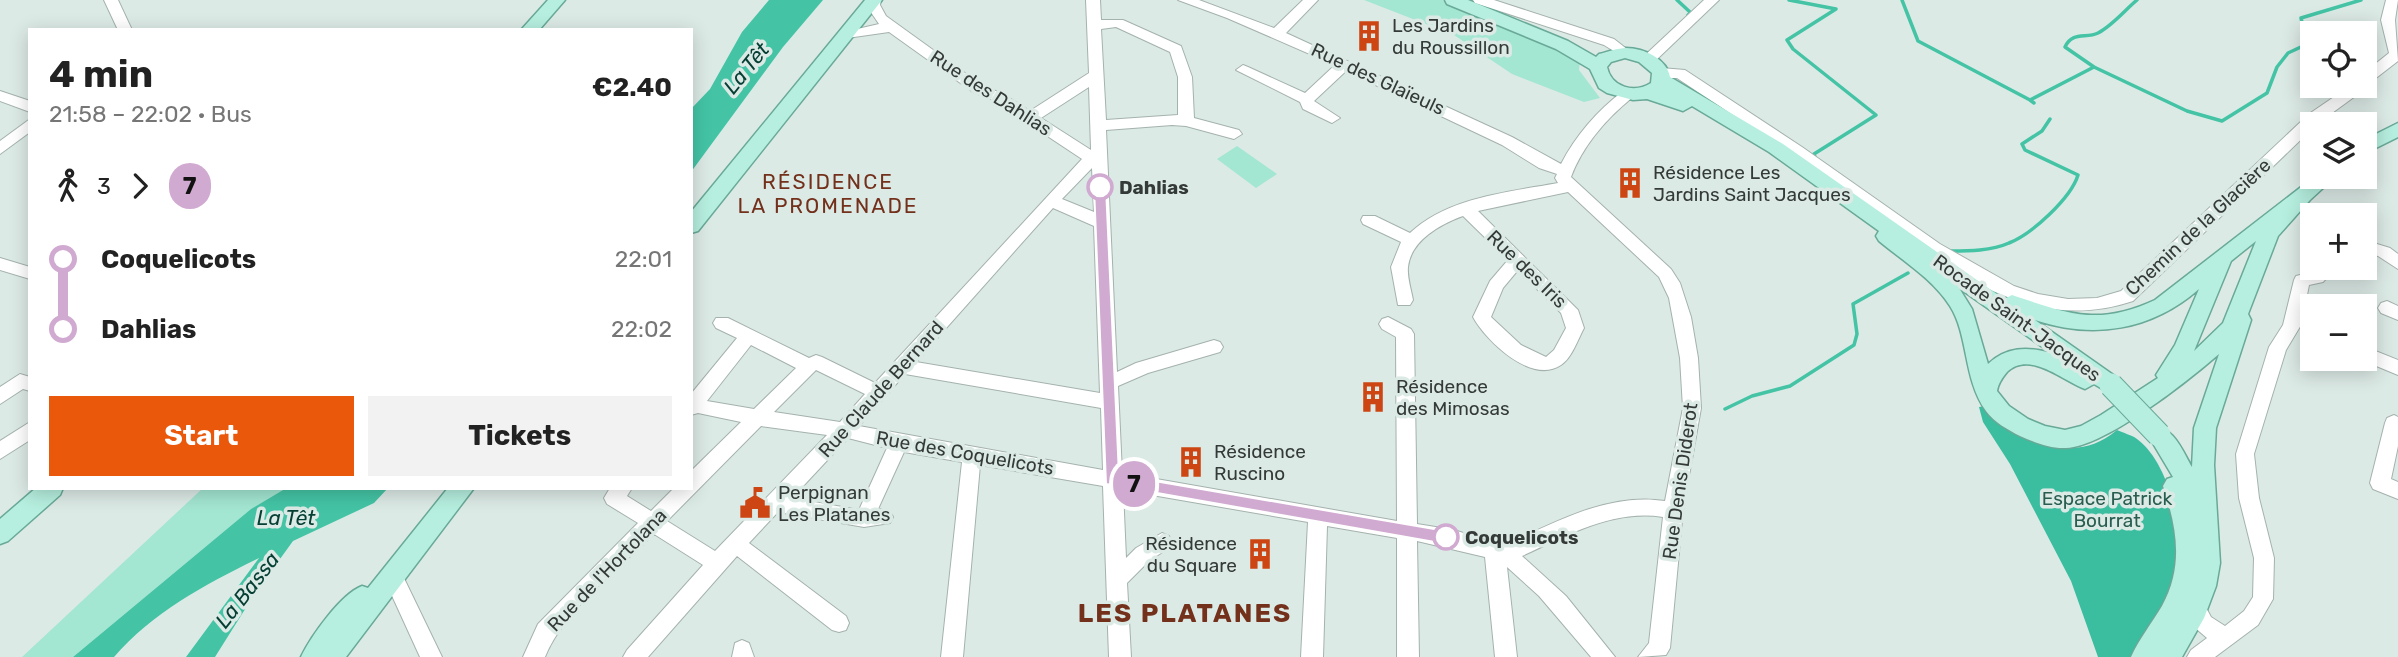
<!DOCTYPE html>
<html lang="en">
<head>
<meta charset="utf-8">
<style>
	body { margin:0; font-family:Rubik,sans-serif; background:#f2f2f2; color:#222; height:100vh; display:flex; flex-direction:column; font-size:26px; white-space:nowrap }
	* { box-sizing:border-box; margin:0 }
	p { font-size:23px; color:#767676 }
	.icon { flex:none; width:38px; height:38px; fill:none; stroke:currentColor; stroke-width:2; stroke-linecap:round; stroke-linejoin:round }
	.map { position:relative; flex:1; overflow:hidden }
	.details { position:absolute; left:28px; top:28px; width:665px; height:462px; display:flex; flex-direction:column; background:#fff; border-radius:0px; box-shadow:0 4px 18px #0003 }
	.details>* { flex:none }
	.badge { padding:0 14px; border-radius:23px; font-size:24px; line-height:46px }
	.fabs { position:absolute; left:2300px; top:21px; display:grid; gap:14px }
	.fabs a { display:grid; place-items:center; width:77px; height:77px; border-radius:0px; background:#fff; box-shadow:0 4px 18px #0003; font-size:35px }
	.map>.badge { position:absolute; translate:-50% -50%; box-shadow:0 0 0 4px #fff }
	.legs { display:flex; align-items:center; gap:10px; height:77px; padding:0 21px; font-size:23px }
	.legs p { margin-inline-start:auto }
	.headline { display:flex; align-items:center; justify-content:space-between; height:119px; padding:0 21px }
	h1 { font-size:38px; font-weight:700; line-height:52px }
	.cta { display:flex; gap:14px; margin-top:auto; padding:14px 21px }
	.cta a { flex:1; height:80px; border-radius:0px; background:#ea580c; color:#fff; font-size:28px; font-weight:700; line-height:80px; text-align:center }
	.cta a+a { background:#f2f2f2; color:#222 }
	ul { padding:0 21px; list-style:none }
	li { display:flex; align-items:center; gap:24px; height:70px; font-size:26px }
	li i { display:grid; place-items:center; width:10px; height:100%; margin:0 9px; background:currentColor }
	li i::after { content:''; width:18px; height:18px; margin:-9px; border:5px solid; border-radius:50%; background:#fff }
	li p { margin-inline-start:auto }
	li:first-child i { background:linear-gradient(#0000 50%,currentColor 0) }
	li:last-child i { background:linear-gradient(currentColor 50%,#0000 0) }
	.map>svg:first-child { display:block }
</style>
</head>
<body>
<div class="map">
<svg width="2398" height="657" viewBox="0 0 2398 657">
	<rect width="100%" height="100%" fill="#dceae6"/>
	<path fill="#a3e6d2" d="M 1364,0 L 1442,0 L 1580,60 L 1579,70 L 1600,98 L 1584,102 L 1512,74 L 1454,35 Z
		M 1237,146 L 1277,174 L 1256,188 L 1217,159 Z
		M 203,488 L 312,488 L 283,490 L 251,509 L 73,657 L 22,657 Z"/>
	<path fill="#3bbd9f" d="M 1986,406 C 2029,434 2068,470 2117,430 C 2123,433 2132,435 2137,439 C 2171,464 2186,538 2176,578 C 2172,595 2142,639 2131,657 L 2098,657 L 2071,581 L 2010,464 L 1983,422 L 1979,407 Z"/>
	<path fill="#44c4a5" d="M 769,0 L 823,0 L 783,47 L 691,172 L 691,109 L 710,89 L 742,32 Z
		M 388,488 L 374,503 L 293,541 L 254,595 L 215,657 L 186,657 L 259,558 C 206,584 153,612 114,657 L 73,657 L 251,509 L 283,490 Z"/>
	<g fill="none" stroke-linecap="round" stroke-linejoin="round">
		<path stroke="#44c4a5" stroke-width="3.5" d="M 1677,0 L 1691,13 L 1688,15
			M 1789,0 L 1836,9 L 1787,40 L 1793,49 L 1876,115 L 1814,154 L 1815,157
			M 1902,0 L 1918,41 L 2030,100
			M 2094,67 L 2065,47 C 2072,31 2086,39 2098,33 C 2112,26 2125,10 2137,0
			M 2034,103 L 2030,100 L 2094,67 L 2187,111 L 2222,121 L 2267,93 L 2277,67 L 2288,53 L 2303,46 L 2306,40 L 2301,18 L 2361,0
			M 1950,251 C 1969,251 1991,251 2009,243 C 2032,234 2071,198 2078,175 L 2025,150 L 2022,144 L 2042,131 L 2050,119
			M 1725,409 L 1752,396 L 1790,386 L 1854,345 L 1857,334 L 1853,304 L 1908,273"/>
		<defs>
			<path id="minor" d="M 104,0 L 118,0 L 132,30 L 118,30 Z
				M 867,0 L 881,0 L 880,5 L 886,16 L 983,86 L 1003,94 L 1030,111 L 1089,73 L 1086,0 L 1100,0 L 1101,20 L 1123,20 L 1181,46 L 1192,77 L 1194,118 L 1239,130 L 1242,134 L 1234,139 L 1186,126 L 1172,125 L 1106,130 L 1117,372 L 1136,363 L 1214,340 L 1220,342 L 1223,347 L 1220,352 L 1148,373 L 1118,386 L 1122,473 L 1397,521 L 1396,337 L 1382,329 L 1379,324 L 1382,319 L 1388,317 L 1411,329 L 1414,334 L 1417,524 L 1454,530 L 1504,546 C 1553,523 1609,492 1665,501 L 1683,408 L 1680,358 L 1669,298 L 1659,277 L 1568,192 L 1478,211 L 1578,310 L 1584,328 C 1578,339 1572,358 1561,365 C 1532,385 1486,341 1473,317 L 1490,281 L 1508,260 L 1463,216 C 1441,224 1411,240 1408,267 C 1407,277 1411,289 1413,300 L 1410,305 L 1398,305 L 1391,267 L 1401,242 L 1363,224 L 1361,220 L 1363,216 L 1375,216 L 1410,233 C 1448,197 1509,192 1558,183 L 1555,178 L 1557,174 L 1539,168 L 1502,145 L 1346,71 L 1314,101 L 1340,118 L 1332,123 L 1303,109 L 1300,102 L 1236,70 L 1243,65 L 1248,67 L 1305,93 L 1335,65 L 1227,18 L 1178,0 L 1199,0 L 1274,28 L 1303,0 L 1318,0 L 1286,33 L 1512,137 L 1561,164 C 1576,135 1597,111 1623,91 L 1633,91 L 1635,94 L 1633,97 C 1607,118 1583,145 1571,177 L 1671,269 L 1680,283 L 1691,317 L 1698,358 L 1701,408 L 1683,510 L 1670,648 L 1666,655 L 1638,657 L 1649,643 L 1663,517 C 1613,509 1566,536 1522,556 L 1566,596 L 1615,657 L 1591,657 L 1539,596 L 1507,567 L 1517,657 L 1495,657 L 1485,557 L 1417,541 L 1419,657 L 1397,657 L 1397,538 L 1327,526 L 1323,657 L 1301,657 L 1308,522 L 1123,490 L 1126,558 L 1136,548 L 1162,533 L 1169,536 L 1172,542 L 1169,548 L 1150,560 L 1127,583 L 1131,657 L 1109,657 L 1103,486 L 980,465 L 963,657 L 941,657 L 962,462 L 904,452 L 878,509 L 890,511 L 893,517 L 890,523 L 864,527 L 778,512 L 749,543 L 846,616 L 849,623 L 846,630 L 839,632 L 832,630 L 737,556 L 648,657 L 623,657 L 627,650 L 703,565 L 654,534 C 618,569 564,610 545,657 L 523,657 L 538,624 L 638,523 L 607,504 L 604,498 L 610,488 L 632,488 L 627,496 L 651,511 L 674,488 L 691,488 L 691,471 L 741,422 L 698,413 L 691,415 L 691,394 L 737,338 L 716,328 L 713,323 L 716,318 L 728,318 L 809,358 L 816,355 L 822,357 L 875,383 L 1082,159 L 993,100 L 973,92 L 889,32 L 840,39 L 840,33 L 879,24 L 866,5 ZM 1116,27 L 1170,52 L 1178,77 L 1178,115 L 1106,120 L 1101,29 ZM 1089,87 L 1091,149 L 1091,150 L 1041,118 ZM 1092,168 L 1094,212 L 1062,199 ZM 1053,208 L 1094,226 L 1100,393 L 916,362 ZM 1518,270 L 1561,313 L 1566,328 L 1554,350 L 1546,357 L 1521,345 L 1491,317 L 1503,288 ZM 751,345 L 796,368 L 754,409 L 707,401 ZM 816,370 L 865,394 L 840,422 L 774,412 ZM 905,374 L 1101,408 L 1103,470 L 859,426 ZM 761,426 L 827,435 L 715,551 L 667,521 ZM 848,438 L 887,448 L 859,510 L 792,498 Z
				M 1473,0 L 1494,0 L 1614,39 L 1632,53 L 1625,58 L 1604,45 L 1475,3 Z
				M 1704,0 L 1719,0 L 1653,63 L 1643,63 L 1641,60 L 1643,57 Z
				M 2386,0 L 2398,0 L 2395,20 L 2398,61 L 2367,85 L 2365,89 L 2317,124 L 2312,124 L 2312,129 L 2133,301 C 2023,338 1940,260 1856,201 C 1804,164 1752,127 1698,92 L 1677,78 L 1661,78 L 1654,73 L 1661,68 L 1685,70 L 1802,147 L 1940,244 L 2014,286 L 2038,294 L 2068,299 L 2097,298 L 2121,291 L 2309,114 L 2350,86 L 2364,86 L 2364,73 L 2389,53 L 2381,20 Z
				M 0,91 L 30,101 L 30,112 L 0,101 Z
				M 30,119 L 30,132 L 0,154 L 0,141 Z
				M 2364,240 L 2390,248 L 2398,254 L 2398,269 L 2378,256 L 2364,252 Z
				M 0,258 L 30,267 L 30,279 L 0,270 Z
				M 2317,268 L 2336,268 L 2323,282 L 2309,285 L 2301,325 L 2286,350 L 2254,454 L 2259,498 L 2274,558 L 2273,599 L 2258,625 L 2215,657 L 2187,657 L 2191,650 L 2207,638 L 2193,626 L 2186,609 L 2189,602 L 2196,600 L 2203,602 L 2211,617 L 2225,626 L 2244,611 L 2253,597 L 2254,558 L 2239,498 L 2236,454 L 2269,347 L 2283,325 L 2294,280 L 2296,276 L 2312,272 Z
				M 2387,301 L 2398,306 L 2398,320 L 2381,313 L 2378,308 L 2381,303 Z
				M 2368,348 L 2398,360 L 2398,375 L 2362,360 L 2364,359 L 2364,349 Z
				M 20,374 L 30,377 L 30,391 L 23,389 L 0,404 L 0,387 Z
				M 2394,415 L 2398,417 L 2398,446 L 2391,479 L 2398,482 L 2398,499 L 2373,489 L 2370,483 L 2385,423 L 2387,418 Z
				M 30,422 L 30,440 L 0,459 L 0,441 Z
				M 393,567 L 400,570 L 442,657 L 420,657 L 383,576 L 386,570 Z
				M 742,640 L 749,643 L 754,657 L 732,657 L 735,643 Z"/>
			<path id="major" d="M 548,0 L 565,0 L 539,30 L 521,30 Z
				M 865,0 L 882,0 L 698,231 L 691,233 L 691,212 Z
				M 1445,0 L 1468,0 L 1568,41 L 1596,57 L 1599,54 C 1607,52 1618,48 1626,48 C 1644,48 1667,59 1670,77 L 1783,144 L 2004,299 L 2012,295 C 2067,313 2097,327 2155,300 L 2314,177 L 2335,177 L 2310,200 L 2278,236 L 2248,314 L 2251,320 L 2216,428 L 2214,465 L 2220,563 L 2216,586 L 2204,618 L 2182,657 L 2131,657 C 2139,639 2152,623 2162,606 C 2184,566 2177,528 2163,486 L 2167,479 L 2173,477 L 2148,435 L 2151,429 C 2172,422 2183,452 2192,467 L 2194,428 L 2219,354 C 2189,380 2105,447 2066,448 C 2051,449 2034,442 2020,436 C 2008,430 1994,422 1986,411 C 1963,379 1969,336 1950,306 C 1933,279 1903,261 1879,241 L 1876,236 L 1879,231 L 1769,152 L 1692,106 L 1683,111 L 1647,99 L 1633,100 L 1607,93 L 1599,88 L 1590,69 L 1556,49 L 1447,4 ZM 1625,58 L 1639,62 L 1652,73 L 1651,83 C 1634,94 1611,87 1607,67 L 1611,62 ZM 2256,241 L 2223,323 L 2194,351 L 2231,261 ZM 1959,288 L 2051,353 C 2027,346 2006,347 1988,364 L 1972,309 ZM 2199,289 L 2175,345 L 2156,375 L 2158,378 L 2101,415 L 2081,426 L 2065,430 L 2045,426 L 2028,419 L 2009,406 L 1997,391 C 1998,384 2002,378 2007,372 C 2030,350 2063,381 2085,389 L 2094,384 L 2111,394 L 2119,391 L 2122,385 L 2119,379 L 2035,320 C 2094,340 2152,330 2199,289 Z
				M 2398,123 L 2398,137 L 2364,154 L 2364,140 Z
				M 36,488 L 63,488 L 60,495 L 8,541 L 0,544 L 0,519 Z
				M 448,488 L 474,488 L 346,657 L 301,657 C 311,636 341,594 362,586 L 368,588 Z"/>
		</defs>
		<use href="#minor" stroke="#a4b2ad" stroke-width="2"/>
		<use href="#major" stroke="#69a997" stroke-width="3"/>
		<use href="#minor" fill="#fff" fill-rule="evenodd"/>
		<use href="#major" fill="#b6efdf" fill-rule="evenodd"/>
		<defs>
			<path id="major-bridge" d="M 2111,385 L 2159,435"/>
		</defs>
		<use href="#major-bridge" stroke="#69a997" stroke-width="25" stroke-linecap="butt"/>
		<use href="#major-bridge" stroke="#b6efdf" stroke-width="23"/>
	</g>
	<path fill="#d0aad0" stroke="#fff" stroke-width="2" d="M 1100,183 L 1106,187 L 1119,475 L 1446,531 L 1451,533 L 1454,537 L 1451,542 L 1446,544 L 1106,484 L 1094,187 Z"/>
	<defs>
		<symbol id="building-bare" viewBox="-9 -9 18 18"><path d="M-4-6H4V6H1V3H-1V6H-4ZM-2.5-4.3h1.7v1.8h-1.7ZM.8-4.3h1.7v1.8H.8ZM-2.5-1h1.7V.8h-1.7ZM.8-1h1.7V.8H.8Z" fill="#cc4512" stroke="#dceae6" stroke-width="2.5" paint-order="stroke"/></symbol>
		<symbol id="civic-bare" viewBox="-9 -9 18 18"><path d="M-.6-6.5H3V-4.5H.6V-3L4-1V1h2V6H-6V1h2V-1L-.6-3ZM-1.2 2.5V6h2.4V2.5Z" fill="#cc4512" stroke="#dceae6" stroke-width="2.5" paint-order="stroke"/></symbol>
	</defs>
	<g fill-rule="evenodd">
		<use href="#building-bare" x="1347" y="14" width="44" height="44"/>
		<use href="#building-bare" x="1608" y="161" width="44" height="44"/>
		<use href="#building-bare" x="1351" y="375" width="44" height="44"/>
		<use href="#building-bare" x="1169" y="440" width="44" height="44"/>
		<use href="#civic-bare" x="733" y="481" width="44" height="44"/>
		<use href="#building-bare" x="1238" y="532" width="44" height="44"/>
	</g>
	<g fill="#fff" stroke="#d0aad0" stroke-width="3.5">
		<circle cx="1100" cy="187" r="12"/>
		<circle cx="1446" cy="537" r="12"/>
	</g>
	<g text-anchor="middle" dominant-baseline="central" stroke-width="7" stroke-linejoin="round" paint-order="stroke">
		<g font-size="19" fill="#343a38" stroke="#dceae6" text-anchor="start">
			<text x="1392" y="25">Les Jardins<tspan x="1392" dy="22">du Roussillon</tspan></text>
			<text x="1653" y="172">Résidence Les<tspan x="1653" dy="22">Jardins Saint Jacques</tspan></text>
			<text x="1396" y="386">Résidence<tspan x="1396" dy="22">des Mimosas</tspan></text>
			<text x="1214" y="451">Résidence<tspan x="1214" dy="22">Ruscino</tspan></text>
			<text x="778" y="492">Perpignan<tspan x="778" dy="22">Les Platanes</tspan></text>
			<text x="1237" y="543" text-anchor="end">Résidence<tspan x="1237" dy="22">du Square</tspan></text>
		</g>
		<g font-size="19" fill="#343a38" stroke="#dceae6">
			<text transform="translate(1378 79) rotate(25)">Rue des Glaïeuls</text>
			<text transform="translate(991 93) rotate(33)">Rue des Dahlias</text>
			<text transform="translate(2198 227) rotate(-43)">Chemin de la Glacière</text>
			<text transform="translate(1527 269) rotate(44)">Rue des Iris</text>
			<text transform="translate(2017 318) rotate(36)">Rocade Saint-Jacques</text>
			<text transform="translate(881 389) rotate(-48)">Rue Claude Bernard</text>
			<text transform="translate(965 453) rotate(10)">Rue des Coquelicots</text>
			<text transform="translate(1680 481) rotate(-82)">Rue Denis Diderot</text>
			<text transform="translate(607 570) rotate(-46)">Rue de l'Hortolana</text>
		</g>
		<g font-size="19" font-weight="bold" fill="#343a38" stroke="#dceae6" text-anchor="start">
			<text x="1119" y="187">Dahlias</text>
			<text x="1465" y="537">Coquelicots</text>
		</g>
		<g font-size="19" fill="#295d4f" stroke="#dceae6">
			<text x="2107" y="498">Espace Patrick<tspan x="2107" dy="22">Bourrat</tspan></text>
		</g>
		<g font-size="21" font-style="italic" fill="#064034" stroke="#dceae6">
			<text transform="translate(746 68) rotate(-51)">La Têt</text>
			<text x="286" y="517">La Têt</text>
			<text transform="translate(247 590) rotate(-52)">La Bassa</text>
		</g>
		<g font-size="21" letter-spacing="2" fill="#73301b" stroke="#dceae6">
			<text x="828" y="181">RÉSIDENCE<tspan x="828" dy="24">LA PROMENADE</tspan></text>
		</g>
		<g font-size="26" font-weight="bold" letter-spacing="2" fill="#73301b" stroke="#dceae6">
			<text x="1185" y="613">LES PLATANES</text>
		</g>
	</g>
</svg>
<div class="fabs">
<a><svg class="icon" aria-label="locate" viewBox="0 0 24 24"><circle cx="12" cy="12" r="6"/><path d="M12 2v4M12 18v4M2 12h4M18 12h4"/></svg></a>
<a><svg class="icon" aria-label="layers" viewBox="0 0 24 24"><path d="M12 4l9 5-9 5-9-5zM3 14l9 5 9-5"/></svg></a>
<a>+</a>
<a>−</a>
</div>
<b class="badge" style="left:1134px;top:484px;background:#d0aad0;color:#111">7</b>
<section class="details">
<div class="headline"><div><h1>4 min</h1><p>21:58 – 22:02 · Bus</p></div><b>€2.40</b></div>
<div class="legs"><svg class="icon" aria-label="walk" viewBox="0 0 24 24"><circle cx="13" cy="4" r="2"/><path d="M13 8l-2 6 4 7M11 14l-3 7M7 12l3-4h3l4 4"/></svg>3<svg class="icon" aria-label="forward" viewBox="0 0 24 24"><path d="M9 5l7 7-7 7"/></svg><b class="badge" style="background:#d0aad0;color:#111">7</b></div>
<ul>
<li><i style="color:#d0aad0"></i><b>Coquelicots</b><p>22:01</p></li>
<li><i style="color:#d0aad0"></i><b>Dahlias</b><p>22:02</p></li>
</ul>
<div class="cta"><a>Start</a><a>Tickets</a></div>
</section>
</div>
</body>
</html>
